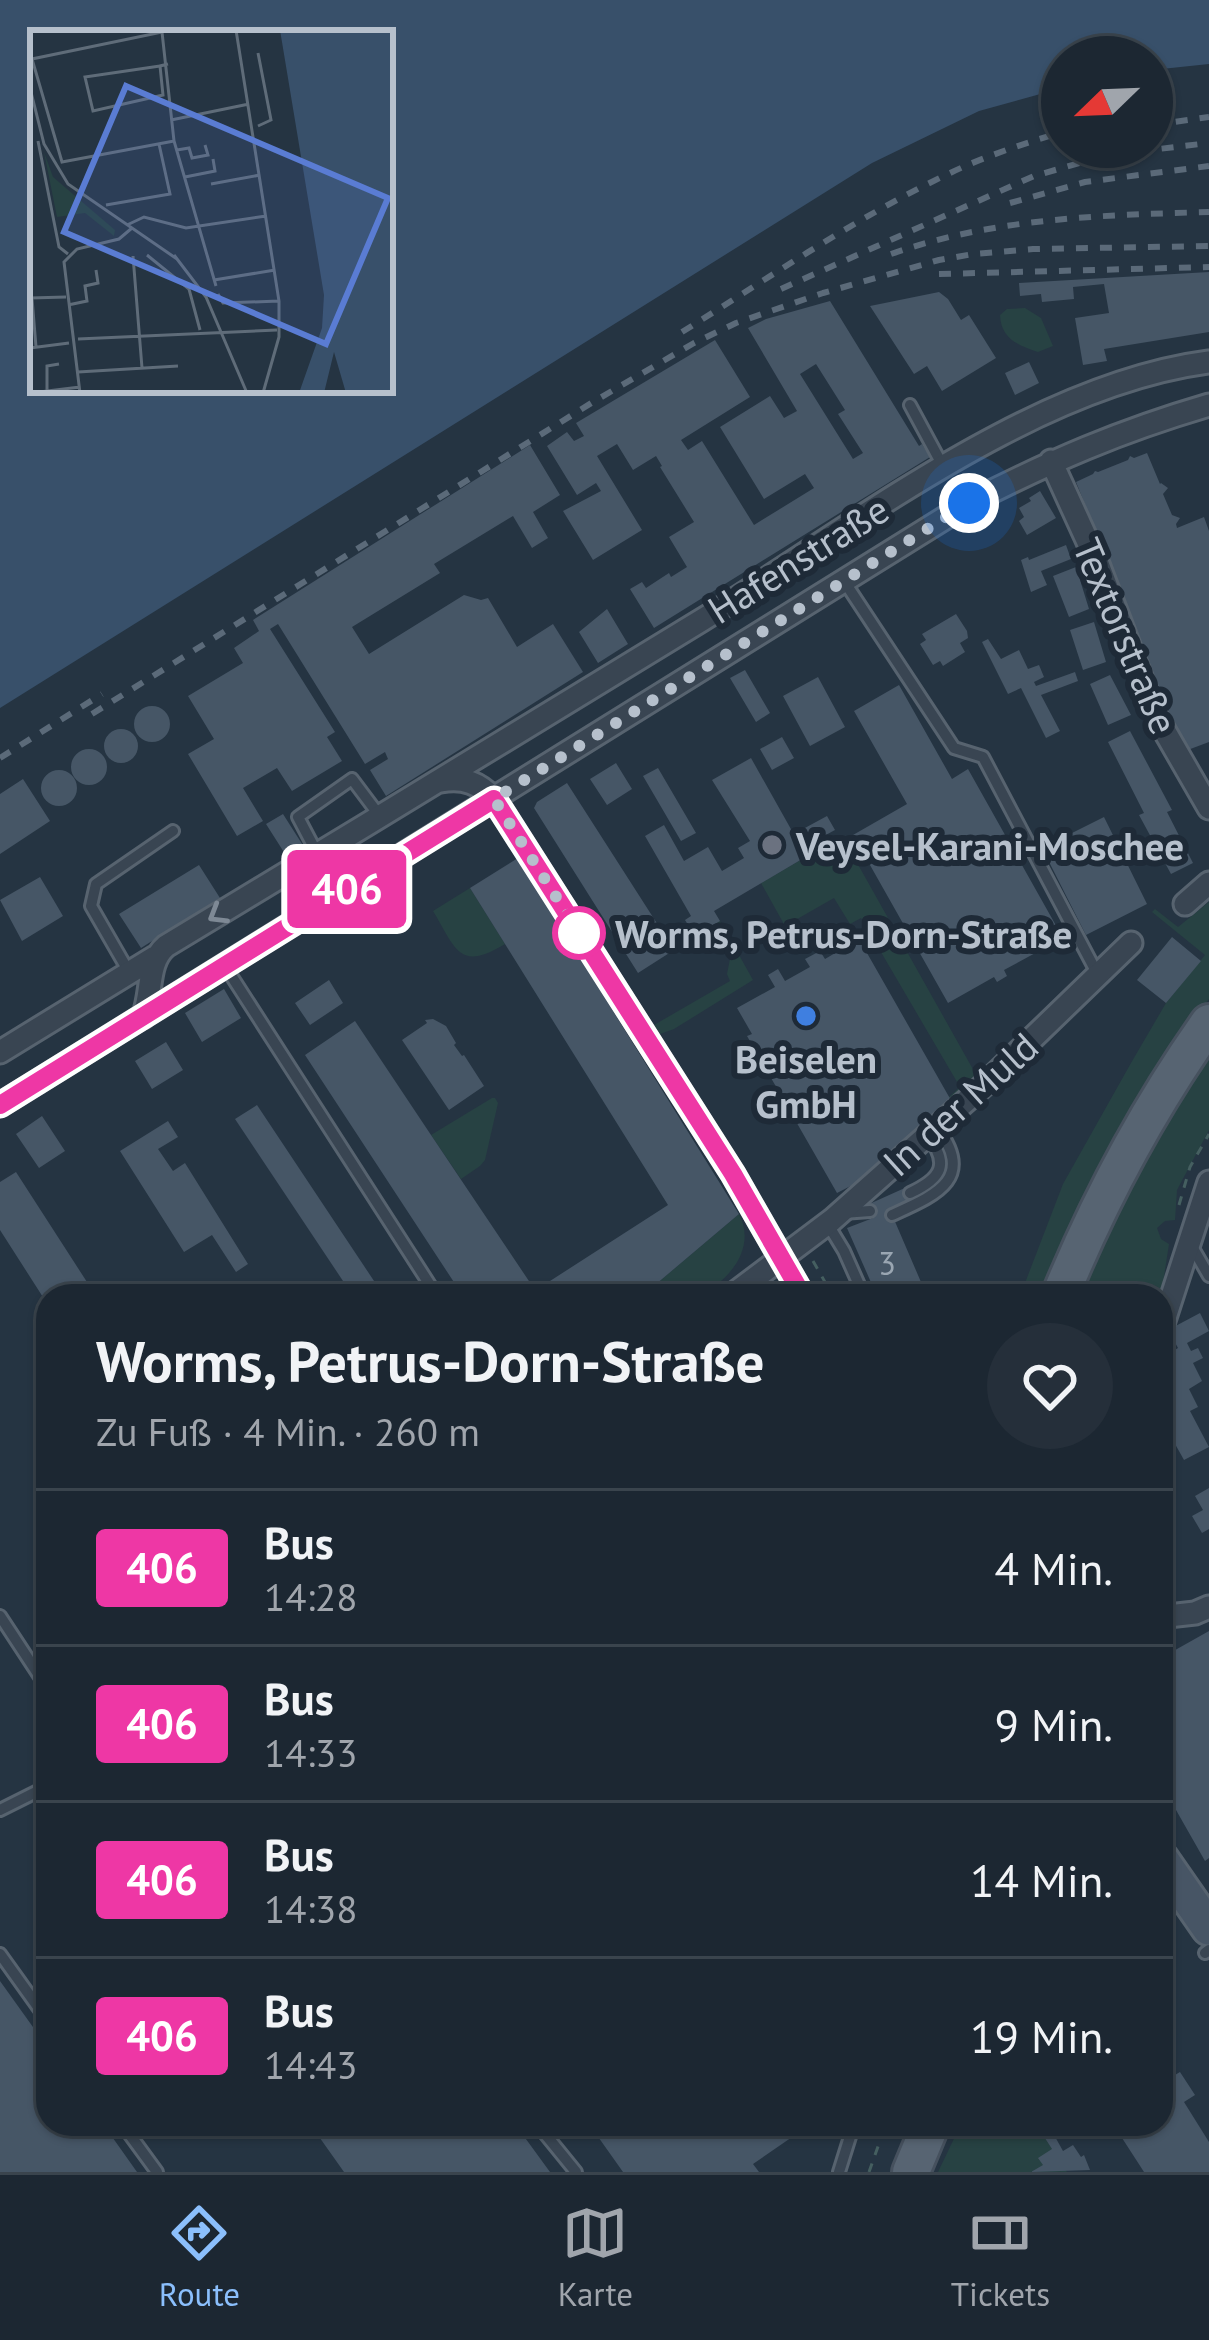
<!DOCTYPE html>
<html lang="de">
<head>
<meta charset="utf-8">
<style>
	body { margin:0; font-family:"PT Sans",sans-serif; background:#252f3a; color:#f1f3f6; height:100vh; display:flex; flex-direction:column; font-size:45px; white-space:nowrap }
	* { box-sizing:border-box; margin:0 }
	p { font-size:39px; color:#a0a5ac }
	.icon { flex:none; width:66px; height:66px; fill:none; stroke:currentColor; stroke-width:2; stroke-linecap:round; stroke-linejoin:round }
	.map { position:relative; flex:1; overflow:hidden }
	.details { position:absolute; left:36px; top:1284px; width:1137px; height:852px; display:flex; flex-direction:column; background:#1c2732; border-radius:36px; box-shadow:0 3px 9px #0004,0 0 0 3px #3a444d }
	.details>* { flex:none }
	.badge { padding:0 24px; border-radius:9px; font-size:42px; line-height:78px }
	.needle { width:78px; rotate:247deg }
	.tools { position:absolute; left:1041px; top:36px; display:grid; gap:24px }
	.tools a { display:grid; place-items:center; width:132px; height:132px; border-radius:50%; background:#1c2732; box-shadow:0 3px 9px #0004,0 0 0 3px #3a444d; font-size:60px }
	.you { position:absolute; width:60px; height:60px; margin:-30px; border:9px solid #fff; border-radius:50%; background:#1a73e8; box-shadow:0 0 0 18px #1a73e833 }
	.map>.badge { position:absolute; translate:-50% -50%; box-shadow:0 0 0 6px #fff }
	.round { display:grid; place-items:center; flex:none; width:126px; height:126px; border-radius:63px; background:#252f3a }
	.overview { display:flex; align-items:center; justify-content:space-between; height:204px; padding:0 60px }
	h1 { font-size:57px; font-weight:600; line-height:90px }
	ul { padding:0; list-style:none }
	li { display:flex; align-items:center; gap:36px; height:156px; padding:0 60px; border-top:3px solid #3a444d }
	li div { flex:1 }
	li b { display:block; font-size:45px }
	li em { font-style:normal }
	li .badge { min-width:132px; font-weight:700; text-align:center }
	.tab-bar { display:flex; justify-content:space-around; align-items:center; height:168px; border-top:3px solid #3a444d; background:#1c2732; font-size:33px; color:#a0a5ac }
	.tab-bar a { display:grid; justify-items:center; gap:6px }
	.tab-bar .selected { color:#8bbffc }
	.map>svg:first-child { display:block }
</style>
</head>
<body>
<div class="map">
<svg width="1209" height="2172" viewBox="0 0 1209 2172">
	<rect width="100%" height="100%" fill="#253442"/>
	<path fill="#274243" d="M 1025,308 L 1041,318 L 1053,346 L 1038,352 C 1018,345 1001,339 1000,315 L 1007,309 Z
		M 842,836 L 979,1080 L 952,1102 L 949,1097 L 960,1087 L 861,918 L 850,924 L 834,898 L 785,926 L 761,883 Z
		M 470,888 L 505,944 C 459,972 456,949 433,911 Z
		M 1209,902 L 1209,999 L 1183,1033 L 1076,1219 L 1039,1296 L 1012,1296 L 1025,1283 L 1063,1184 L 1131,1063 L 1166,1003 L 1205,955 L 1152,912 L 1155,909 L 1178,927 Z
		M 720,921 L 753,980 L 674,1029 L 660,1034 L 654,1025 L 730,981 L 727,974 L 730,959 L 710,927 Z
		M 1209,1038 L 1209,1130 L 1177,1190 L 1175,1220 L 1165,1221 L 1157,1228 L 1161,1239 L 1169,1244 L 1161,1296 L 1076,1296 L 1102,1226 Z
		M 492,1098 L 495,1098 L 498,1103 L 485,1160 L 480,1166 L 461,1179 L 431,1135 Z
		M 739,1214 C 756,1246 732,1279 701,1294 C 686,1301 659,1296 642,1296 Z
		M 961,2124 L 1036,2124 L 1067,2172 L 938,2172 Z"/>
	<path fill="#38506a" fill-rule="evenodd" d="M 0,0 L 1209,0 L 1209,64 L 1152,70 L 1152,57 L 1062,57 L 1062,88 L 979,111 L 872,163 L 0,708 ZM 33,33 L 390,33 L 390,390 L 33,390 Z"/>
	<path fill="#465666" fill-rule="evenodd" d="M 1209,272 L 1209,332 L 1104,349 L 1107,361 L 1083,365 L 1075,318 L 1109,313 L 1104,284 L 1073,287 L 1074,299 L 1042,302 L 1041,294 L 1020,296 L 1019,283 Z
		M 939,292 L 948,299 L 961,320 L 969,315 L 996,358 L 942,391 L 927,366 L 914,374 L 870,306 Z
		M 830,301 L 919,446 L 922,444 L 930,457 L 654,628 L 630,589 L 642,582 L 646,588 L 669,573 L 671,577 L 687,567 L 669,537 L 694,522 L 660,467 L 662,466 L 656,456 L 633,470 L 617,444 L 597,456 L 642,530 L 593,560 L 563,511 L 601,491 L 596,483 L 577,495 L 547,446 L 567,432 L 574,441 L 584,436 L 576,423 L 715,340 L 750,397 L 681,440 L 688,450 L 702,441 L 754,525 L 814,488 L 805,474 L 764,499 L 720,427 L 770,396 L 784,418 L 797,411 L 748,328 L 766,319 ZM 816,364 L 845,410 L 838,414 L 863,453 L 853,459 L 800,374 Z
		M 1029,362 L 1039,383 L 1015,395 L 1005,373 Z
		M 530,445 L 560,495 L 533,512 L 548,538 L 532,548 L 513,516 L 434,564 L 440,573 L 352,627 L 369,654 L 464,595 L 481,600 L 488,598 L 517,647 L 553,624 L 583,672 L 386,796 L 370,770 L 388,759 L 385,752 L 365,764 L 278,624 L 270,629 L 335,732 L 327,737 L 342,761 L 292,791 L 277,768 L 243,788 L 263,821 L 237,836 L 188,754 L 214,739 L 188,696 L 243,663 L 234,648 L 259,631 L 253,620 Z
		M 1147,453 L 1160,484 L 1161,483 L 1168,488 L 1163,494 L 1172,515 L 1180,518 L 1176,524 L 1177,528 L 1204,517 L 1209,531 L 1209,742 L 1185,751 L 1076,482 L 1093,474 L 1095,471 L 1098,472 L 1128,460 L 1130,456 L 1134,458 Z
		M 1040,491 L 1056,518 L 1027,535 L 1019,521 L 1024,517 L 1019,508 L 1031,501 L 1029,498 Z
		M 1066,545 L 1071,559 L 1041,571 L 1047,585 L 1031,592 L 1021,560 L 1028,557 L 1029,560 Z
		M 1076,567 L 1089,609 L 1069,617 L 1053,576 Z
		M 607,609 L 628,644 L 598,663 L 579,632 Z
		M 956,614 L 967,631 L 968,638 L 960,643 L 965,652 L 943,666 L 940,661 L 933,665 L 920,644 L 926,640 L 922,634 Z
		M 1094,622 L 1106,662 L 1083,670 L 1070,630 Z
		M 988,639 L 1001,659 L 1019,650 L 1028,669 L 1039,665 L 1044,677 L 1034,682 L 1036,686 L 1075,672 L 1078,681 L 1041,695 L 1060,731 L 1046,738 L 1021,688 L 1008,694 L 982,642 Z
		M 745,670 L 770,713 L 756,722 L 730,678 Z
		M 1110,675 L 1131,715 L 1108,725 L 1090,684 Z
		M 818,677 L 845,727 L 810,746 L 783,696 Z
		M 899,685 L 952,779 L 968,769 L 1063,938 L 1004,970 L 1007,976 L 997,982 L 994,977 L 948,1003 L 853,835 L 907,804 L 854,711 Z
		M134 724a18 18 0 1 1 36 0a18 18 0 1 1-36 0Z
		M104 746a17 17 0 1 1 34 0a17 17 0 1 1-34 0Z
		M 1130,731 L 1172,810 L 1167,812 L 1193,863 L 1171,874 L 1139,815 L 1144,813 L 1108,742 Z
		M 782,737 L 794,758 L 772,770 L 760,749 Z
		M71 767a18 18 0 1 1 36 0a18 18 0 1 1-36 0Z
		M 751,758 L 801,847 L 808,843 L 814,852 L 714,911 L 720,921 L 695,936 L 685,920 L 691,916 L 645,836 L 664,825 L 684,861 L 708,847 L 722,871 L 744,858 L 738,848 L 750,841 L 712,780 Z
		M 616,763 L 632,789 L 607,805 L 590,779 Z
		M 658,768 L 696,833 L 681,841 L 643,776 Z
		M41 788a18 18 0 1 1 36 0a18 18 0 1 1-36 0Z
		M 23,779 L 50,821 L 0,854 L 0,794 Z
		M 567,783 L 674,950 L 638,973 L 534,808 L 537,802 Z
		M 283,814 L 304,847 L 287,857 L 266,824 Z
		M 827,816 L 835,830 L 811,843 L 803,829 Z
		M 1104,817 L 1147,904 L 1086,935 L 1042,848 Z
		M 518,858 L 739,1214 L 642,1296 L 560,1296 L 550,1281 L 668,1205 L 470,888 Z
		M 199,865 L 220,898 L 141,948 L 119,914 Z
		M 40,877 L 63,916 L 22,941 L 0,900 Z
		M 1172,937 L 1201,961 L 1166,1003 L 1137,980 Z
		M 859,939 L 952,1102 L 872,1175 L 837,1193 L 747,1036 L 752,1034 L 737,1008 L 775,987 L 768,975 L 778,969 L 785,981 L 810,967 L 805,959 L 820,951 L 825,959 Z
		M 329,980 L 343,1003 L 310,1025 L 295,1003 Z
		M 224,989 L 241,1018 L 202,1042 L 185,1013 Z
		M 433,1019 L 446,1026 L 456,1043 L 454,1045 L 462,1056 L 464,1055 L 484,1086 L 449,1110 L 402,1040 L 427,1023 L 425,1020 Z
		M 355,1021 L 431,1135 L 539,1296 L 463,1296 L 305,1055 Z
		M 166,1042 L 183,1070 L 152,1089 L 135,1061 Z
		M 257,1105 L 384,1296 L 353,1296 L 235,1119 Z
		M 42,1116 L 65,1151 L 39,1168 L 16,1134 Z
		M 168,1121 L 178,1137 L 158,1149 L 173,1171 L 185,1163 L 248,1264 L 236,1272 L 212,1235 L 184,1252 L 120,1151 Z
		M 16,1172 L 96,1296 L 48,1296 L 48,1305 L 0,1230 L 0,1182 Z
		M 907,1187 L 913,1199 L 890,1210 L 927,1296 L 877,1296 L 847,1228 L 873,1218 L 867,1205 Z
		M 1200,1313 L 1209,1331 L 1187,1343 L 1191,1351 L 1198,1348 L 1203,1358 L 1193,1363 L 1202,1381 L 1189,1389 L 1198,1407 L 1190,1411 L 1209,1447 L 1184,1460 L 1161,1419 L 1161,1404 L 1169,1400 L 1161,1381 L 1172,1375 L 1162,1357 L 1178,1348 L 1168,1330 Z
		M 1209,1488 L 1209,1529 L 1202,1533 L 1192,1516 L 1203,1510 L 1195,1496 Z
		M 1209,1631 L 1209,1858 L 1205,1861 L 1176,1810 L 1171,1810 L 1173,1806 L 1161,1785 L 1161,1658 Z
		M 0,1981 L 48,2048 L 48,2124 L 103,2124 L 137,2172 L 0,2172 Z
		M 1161,2068 L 1168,2079 L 1180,2072 L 1195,2095 L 1184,2102 L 1209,2142 L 1209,2172 L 1144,2172 L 1113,2124 L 1161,2124 Z
		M 310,2124 L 515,2124 L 550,2172 L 344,2172 Z
		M 589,2124 L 811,2124 L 753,2164 L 759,2172 L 623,2172 Z
		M 1024,2124 L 1048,2124 L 1063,2151 L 1073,2145 L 1081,2157 L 1084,2155 L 1090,2170 L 1031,2172 L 1043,2165 L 1038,2158 L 1052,2149 L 1041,2132 L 1031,2139 Z"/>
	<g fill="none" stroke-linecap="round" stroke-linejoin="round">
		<defs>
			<path id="lane" d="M 910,405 L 944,468
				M 844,581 L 954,748 L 983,757 L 1098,975
				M 318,855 L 298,817 L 352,779 L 379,815
				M 225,966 L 430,1285
				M 129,972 L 91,906 L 96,884 L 173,831
				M 910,1193 C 942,1178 950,1164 927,1135
				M 843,1213 L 870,1211
				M 892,1215 C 936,1195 977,1179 936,1126
				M 827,1223 L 844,1251 L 864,1296
				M 1191,1245 L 1209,1276
				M 325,1296 L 330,1293 L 332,1296
				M 0,1616 L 48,1689
				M 0,1810 L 48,1786
				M 1205,1953 L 1209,1950
				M 0,1954 L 48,2021
				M 122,2124 L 157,2172
				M 537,2124 L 576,2172
				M 839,2172 L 854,2124"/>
			<path id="street" d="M 1051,461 L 1098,564 L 1156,716 L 1209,808
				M 441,781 C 464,777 479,783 494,799 L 733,1174 L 803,1296
				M 1185,904 L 1209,883
				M 143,1017 C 153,993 146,963 166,946 C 345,838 524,729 702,620 C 852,528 1032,385 1209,362
				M 0,1052 L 155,957
				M 0,1105 L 969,503 C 1051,461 1120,431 1209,405
				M 731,1296 L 832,1220 L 983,1086 L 1131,943
				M 1161,1330 L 1209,1182
				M 1168,1616 L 1195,1613 L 1209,1607"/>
			<path id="secondary" d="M 1161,1859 L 1209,1928"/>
			<path id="primary" d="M 1060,1296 C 1100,1199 1148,1109 1209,1023
				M 911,2172 L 931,2124"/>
		</defs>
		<use href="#lane" stroke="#57636f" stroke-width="16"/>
		<use href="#street" stroke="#57636f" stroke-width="27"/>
		<use href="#secondary" stroke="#57636f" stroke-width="39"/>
		<use href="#primary" stroke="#46515e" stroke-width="42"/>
		<path stroke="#455f60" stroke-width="3" stroke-dasharray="9 9" stroke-linecap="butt" d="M 1179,1205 L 1190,1167 L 1209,1134
			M 813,1261 L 833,1296
			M 1161,1817 L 1170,1833
			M 869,2172 L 886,2124"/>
		<use href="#lane" stroke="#394552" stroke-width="10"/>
		<use href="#street" stroke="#394552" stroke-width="21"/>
		<use href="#secondary" stroke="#475565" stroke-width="33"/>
		<use href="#primary" stroke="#576472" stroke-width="36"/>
		<path stroke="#5b6a79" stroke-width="6" stroke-dasharray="12 12" stroke-linecap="butt" d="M 1152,125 L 1209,117
			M 1010,203 L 1085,182 L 1209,166
			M 891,254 C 994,218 1101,215 1209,212
			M 939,274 L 1209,267
			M 781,289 L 1034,176 L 1108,155 L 1209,143
			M 682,332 C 769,278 855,218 948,174 C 985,156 1023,144 1062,132
			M 92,714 L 593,402 L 694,343 L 736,323 L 823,293 L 939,260 L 973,254 L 1033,249 L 1209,246
			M 0,758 L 102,694"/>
	</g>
	<defs><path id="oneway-chevron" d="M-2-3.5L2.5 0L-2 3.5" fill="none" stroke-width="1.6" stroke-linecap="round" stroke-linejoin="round" transform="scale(3)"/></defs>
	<use stroke="#7e8995" href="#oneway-chevron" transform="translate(217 915) rotate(149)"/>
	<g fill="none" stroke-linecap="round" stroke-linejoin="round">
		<defs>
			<path id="line" d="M 0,1105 L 494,799 L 733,1174 L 803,1296"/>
		</defs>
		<use href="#line" stroke="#fff" stroke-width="27"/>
		<use href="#line" stroke="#ee37a5" stroke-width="18"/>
		<path stroke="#b6c0cc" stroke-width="12" stroke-dasharray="0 21.6" d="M 579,933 L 494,799 L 969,503"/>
	</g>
	<circle fill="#6b7280" stroke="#1e2a37" stroke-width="4.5" cx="772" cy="845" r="12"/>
	<circle fill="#fff" stroke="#ee37a5" stroke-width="6" cx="579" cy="933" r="24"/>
	<circle fill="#3f7fe0" stroke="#1e2a37" stroke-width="4.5" cx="806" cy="1016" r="12"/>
	<g text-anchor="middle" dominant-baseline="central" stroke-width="12" stroke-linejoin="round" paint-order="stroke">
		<g font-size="33" fill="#9aa6b2">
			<text x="887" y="1262">3</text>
		</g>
		<g font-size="39" fill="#b6c0cc" stroke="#1e2a37">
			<text transform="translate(798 559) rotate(-32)">Hafenstraße</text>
			<text transform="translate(1126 636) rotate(67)">Textorstraße</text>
			<text transform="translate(960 1104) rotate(-42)">In der Muld</text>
		</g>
		<g font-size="39" font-weight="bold" fill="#b6c0cc" stroke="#1e2a37" text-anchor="start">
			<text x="796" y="845">Veysel-Karani-Moschee</text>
			<text x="806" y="1058" text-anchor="middle">Beiselen<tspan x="806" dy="45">GmbH</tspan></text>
		</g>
		<g font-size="39" font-weight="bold" fill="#b6c0cc" stroke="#1e2a37" text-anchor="start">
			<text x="615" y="933">Worms, Petrus-Dorn-Straße</text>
		</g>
	</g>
	<g transform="translate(30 30)">
		<rect width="363" height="363" fill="#253442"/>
		<path d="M 14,122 L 23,147 L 85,200 L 84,206 L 55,183 L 27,187 Z" fill="#274243"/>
		<path d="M 250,0 L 363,0 L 363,363 L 316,363 L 304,322 L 294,363 L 269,363 L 292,298 L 294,265 Z" fill="#38506a"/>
		<path fill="none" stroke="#5f6c79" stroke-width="3" d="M 206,0 L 249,271 L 249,307 L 233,363M 228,23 L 241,90 L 228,96M 130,36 L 55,47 L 63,81 L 133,65 L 130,36 L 138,34M 0,58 L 14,114 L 38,154 L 147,229M 141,90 L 219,74M 8,111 L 29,217 L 38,224M 144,111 L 32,132 L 2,29 L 132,2 L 144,111 L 186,256M 147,120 L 159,118 L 162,128 L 178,125 L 175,115M 155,147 L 185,141 L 183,129M 181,154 L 230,145M 76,175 L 140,164 L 129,114M 97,195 L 114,187 L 156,198 L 236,186M 117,225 L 159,259 L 170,300M 144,225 L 176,267 L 217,363M 103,226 L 112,338M 184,250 L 245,240M 188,264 L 193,273 L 249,271M 0,268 L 36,267M 2,268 L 6,317M 38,275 L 57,271 L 55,256 L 68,253 L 66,240M 48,309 L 247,300M 0,318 L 39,313M 48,342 L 148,336M 1,363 L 50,357M 17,363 L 17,336 L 29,334M 50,363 L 34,232 L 47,219 L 89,209 L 102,198"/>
		<path fill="#5a7cd3" fill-opacity="0.15" stroke="#5a7cd3" stroke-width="6" d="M 96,56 L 358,168 L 296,314 L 34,202 Z"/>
		<rect width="363" height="363" fill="none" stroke="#b6c0cc" stroke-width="6"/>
	</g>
</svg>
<div class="tools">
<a><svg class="needle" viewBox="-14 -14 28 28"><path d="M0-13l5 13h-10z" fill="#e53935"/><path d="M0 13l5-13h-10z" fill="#a0a5ac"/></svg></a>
</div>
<div class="you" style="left:969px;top:503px"></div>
<b class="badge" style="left:347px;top:889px;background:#ee37a5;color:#fff">406</b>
<section class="details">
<div class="overview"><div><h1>Worms, Petrus-Dorn-Straße</h1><p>Zu Fuß · 4 Min. · 260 m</p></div><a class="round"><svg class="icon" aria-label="heart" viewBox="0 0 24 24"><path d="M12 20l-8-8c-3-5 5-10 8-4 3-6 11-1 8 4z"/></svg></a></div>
<ul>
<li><span class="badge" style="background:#ee37a5;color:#fff">406</span><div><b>Bus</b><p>14:28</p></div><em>4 Min.</em></li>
<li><span class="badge" style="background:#ee37a5;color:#fff">406</span><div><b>Bus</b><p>14:33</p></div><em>9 Min.</em></li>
<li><span class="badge" style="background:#ee37a5;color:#fff">406</span><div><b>Bus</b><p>14:38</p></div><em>14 Min.</em></li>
<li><span class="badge" style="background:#ee37a5;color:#fff">406</span><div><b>Bus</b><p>14:43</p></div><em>19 Min.</em></li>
</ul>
</section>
</div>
<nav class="tab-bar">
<a class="selected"><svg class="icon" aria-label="directions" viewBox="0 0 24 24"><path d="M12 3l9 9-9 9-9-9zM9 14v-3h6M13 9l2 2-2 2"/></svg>Route</a>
<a><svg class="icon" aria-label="map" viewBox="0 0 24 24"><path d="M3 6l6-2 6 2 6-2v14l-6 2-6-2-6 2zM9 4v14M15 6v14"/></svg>Karte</a>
<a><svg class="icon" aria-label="tickets" viewBox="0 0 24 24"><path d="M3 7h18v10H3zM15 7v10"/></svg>Tickets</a>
</nav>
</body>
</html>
